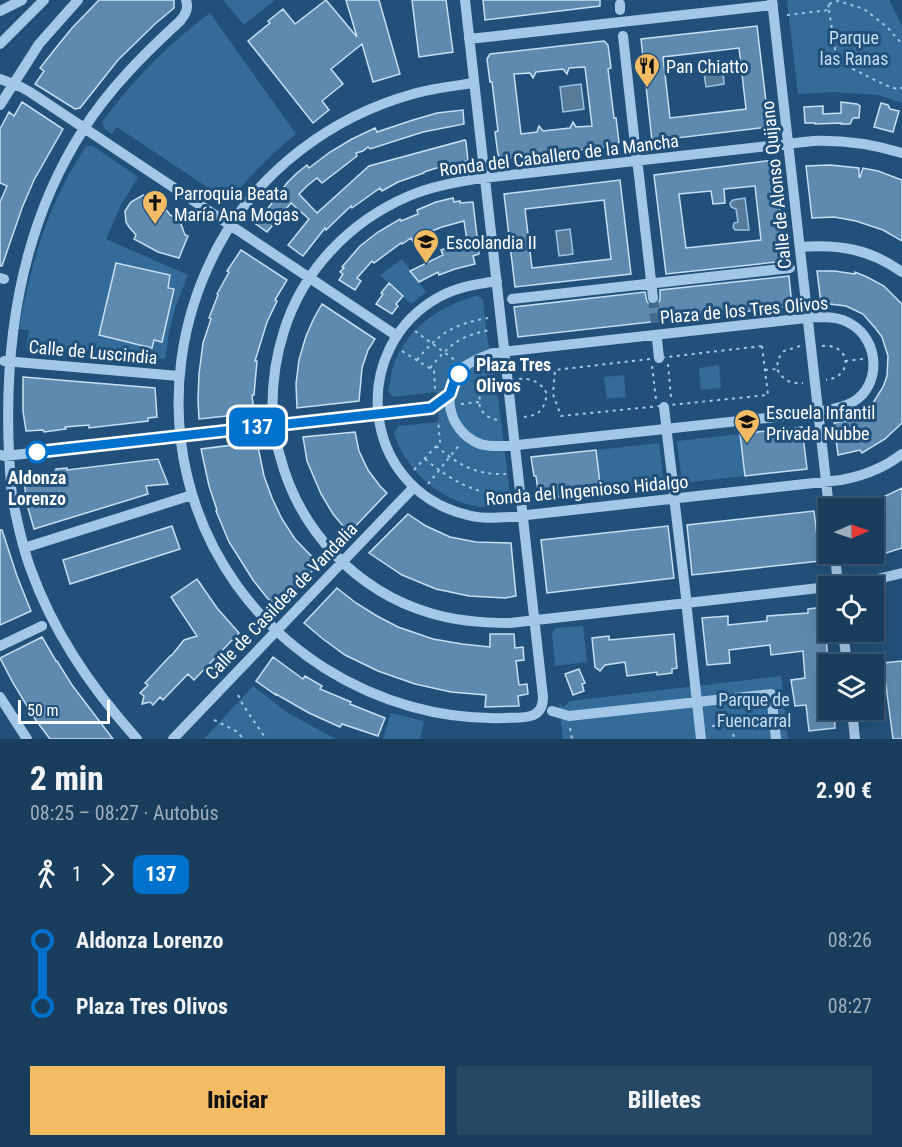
<!DOCTYPE html>
<html lang="es">
<head>
<meta charset="utf-8">
<style>
	body { margin:0; font-family:"Roboto Condensed",sans-serif; background:#264865; color:#f1f3f6; height:100vh; display:flex; flex-direction:column; font-size:22px; white-space:nowrap }
	* { box-sizing:border-box; margin:0 }
	p { font-size:20px; color:#9faebb }
	.icon { flex:none; width:33px; height:33px; fill:none; stroke:currentColor; stroke-width:2; stroke-linecap:round; stroke-linejoin:round }
	.map { position:relative; height:739px; overflow:hidden }
	.details { display:flex; flex-direction:column; background:#193d5c; flex:1 }
	.details>* { flex:none }
	.badge { padding:0 12px; border-radius:9px; font-size:21px; line-height:39px }
	.needle { width:39px; rotate:88deg }
	.fabs { position:absolute; left:818px; top:498px; display:grid; gap:12px }
	.fabs a { display:grid; place-items:center; width:66px; height:66px; border-radius:0px; background:#193d5c; box-shadow:0 6px 24px #0002,0 0 0 2px #375672; font-size:30px }
	.scale { position:absolute; left:18px; bottom:15px; width:92px; box-sizing:border-box; padding-left:6px; border:3px solid #fff; border-top:0; font-size:16px; line-height:21px; white-space:nowrap; color:#fff; -webkit-text-stroke:4px #21517a; paint-order:stroke }
	.map>.badge { position:absolute; translate:-50% -50%; box-shadow:0 0 0 3px #fff }
	.legs { display:flex; align-items:center; gap:9px; height:66px; padding:0 30px; font-size:20px }
	.legs p { margin-inline-start:auto }
	.overview { display:flex; align-items:center; justify-content:space-between; height:102px; padding:0 30px }
	h1 { font-size:33px; font-weight:800; line-height:45px }
	.action { display:flex; gap:12px; margin-top:auto; padding:12px 30px }
	.action a { flex:1; height:69px; border-radius:0px; background:#f2bb64; color:#111; font-size:24px; font-weight:800; line-height:69px; text-align:center }
	.action a+a { background:#264865; color:#f1f3f6 }
	ul { padding:0 30px; list-style:none }
	li { display:flex; align-items:center; gap:21px; height:66px; font-size:22px }
	li i { display:grid; place-items:center; width:9px; height:100%; margin:0 8px; background:currentColor }
	li i::after { content:''; width:15px; height:15px; margin:-8px; border:4px solid; border-radius:50%; background:#193d5c }
	li p { margin-inline-start:auto }
	li:first-child i { background:linear-gradient(#0000 50%,currentColor 0) }
	li:last-child i { background:linear-gradient(currentColor 50%,#0000 0) }
	.map>svg:first-child { display:block }
</style>
</head>
<body>
<div class="map">
<svg width="902" height="739" viewBox="0 0 902 739">
	<rect width="100%" height="100%" fill="#21517a"/>
	<path fill="#346b98" d="M 223,0 L 275,0 L 244,25 Z
		M 787,0 L 889,0 L 902,26 L 902,103 L 878,95 L 834,92 L 798,94 Z
		M 210,13 L 296,134 C 270,155 248,178 226,204 L 219,199 L 219,195 L 117,127 L 112,134 L 104,128 L 102,122 C 133,80 168,44 210,13 Z
		M 86,146 L 93,146 L 138,177 L 121,205 L 106,239 L 188,275 L 175,308 L 169,333 L 165,359 L 26,348 L 29,330 L 19,329 C 28,278 41,228 65,182 C 71,170 79,158 86,146 Z
		M 402,259 L 426,292 L 411,304 L 380,275 Z
		M 476,296 L 481,297 L 483,300 L 487,337 L 495,373 L 511,502 L 507,506 C 496,507 485,508 474,506 C 437,498 405,469 394,433 L 398,426 L 439,422 L 436,392 L 393,397 L 388,391 C 390,383 391,375 393,367 C 406,329 439,306 476,296 Z
		M 719,365 L 721,388 L 701,390 L 699,368 Z
		M 624,375 L 626,397 L 607,399 L 604,377 Z
		M 740,434 L 745,476 L 682,483 L 677,441 Z
		M 659,443 L 664,485 L 601,492 L 596,450 Z
		M 583,626 L 587,662 L 555,666 L 552,633 L 556,628 Z
		M 781,676 L 788,739 L 563,739 L 559,702 L 563,707 L 570,701 Z
		M 253,686 L 288,713 L 336,739 L 204,739 Z
		M 391,713 L 424,721 L 420,739 L 383,739 Z"/>
	<path fill="#577a98" stroke="#96c4e7" stroke-width="1.5" d="M 723,70 L 724,84 L 706,87 L 704,73 Z
		M 581,84 L 584,109 L 563,112 L 560,87 Z
		M 745,198 L 749,230 L 735,230 L 733,227 L 734,223 L 738,222 L 736,209 L 731,207 L 730,203 L 733,200 Z
		M 570,229 L 573,254 L 559,256 L 556,231 Z"/>
	<path fill="#5e8aaf" stroke="#c6dff4" stroke-width="1.5" fill-rule="evenodd" d="M 99,0 L 174,0 L 174,8 L 155,24 L 118,60 L 80,108 L 75,109 L 35,84 L 44,71 L 40,68 L 51,54 L 72,28 Z
		M 326,0 L 357,37 L 346,0 L 379,0 L 400,74 L 373,82 L 362,44 L 331,69 L 343,84 L 322,101 L 329,110 L 313,123 L 248,41 L 270,23 L 268,21 L 283,9 L 295,24 Z
		M 412,0 L 446,0 L 453,52 L 419,57 Z
		M 483,0 L 600,0 L 600,6 L 485,20 Z
		M 757,26 L 769,127 L 652,141 L 641,39 ZM 739,48 L 746,109 L 670,118 L 663,57 Z
		M 604,41 L 608,45 L 611,68 L 608,69 L 614,118 L 616,118 L 619,142 L 616,146 L 502,159 L 498,155 L 495,132 L 498,131 L 492,82 L 490,82 L 487,59 L 490,54 ZM 585,67 L 592,126 L 576,127 L 573,122 L 570,128 L 543,131 L 539,126 L 537,132 L 521,134 L 514,74 L 530,73 L 533,78 L 536,72 L 563,69 L 567,74 L 569,68 Z
		M 22,102 L 63,129 L 34,180 L 22,208 L 2,266 L 0,266 L 0,202 L 7,186 L 0,183 L 0,129 L 9,112 L 14,116 Z
		M 841,102 L 857,104 L 860,106 L 859,118 L 853,118 L 850,124 L 841,124 L 841,123 L 815,124 L 815,123 L 805,123 L 804,107 L 823,106 L 823,114 L 841,113 Z
		M 881,103 L 888,105 L 890,109 L 899,111 L 893,132 L 874,127 Z
		M 463,110 L 464,124 L 423,132 L 370,149 L 368,147 L 363,151 L 356,153 L 357,156 L 322,183 L 317,178 L 308,185 L 299,194 L 317,213 L 369,166 L 465,140 L 466,142 L 468,161 L 446,165 L 424,172 L 424,173 L 398,182 L 382,191 L 380,188 L 352,208 L 351,206 L 326,230 L 325,228 L 303,256 L 288,245 L 309,219 L 291,203 L 267,232 L 256,224 L 287,183 L 297,173 L 307,165 L 309,168 L 330,152 L 352,139 L 375,128 L 377,132 L 413,120 L 437,113 Z
		M 774,160 L 786,261 L 666,274 L 654,175 ZM 755,186 L 761,240 L 686,248 L 679,194 L 711,191 L 713,204 L 725,203 L 724,189 Z
		M 830,165 L 859,168 L 859,177 L 860,177 L 863,168 L 878,171 L 902,180 L 902,241 L 883,230 L 856,221 L 834,217 L 812,218 L 806,166 Z
		M 620,180 L 631,274 L 515,287 L 504,194 ZM 604,200 L 611,259 L 532,268 L 525,209 Z
		M 143,195 L 158,202 L 168,212 L 170,215 L 185,220 L 181,224 L 185,235 L 188,236 L 179,258 L 158,252 L 134,239 L 136,235 L 129,227 L 126,222 L 125,211 L 131,202 Z
		M 453,198 L 454,202 L 460,201 L 460,203 L 473,202 L 479,254 L 473,256 L 475,264 L 455,269 L 439,275 L 438,272 L 419,282 L 410,271 L 443,255 L 441,250 L 467,241 L 464,221 L 442,227 L 422,235 L 423,238 L 414,243 L 411,238 L 402,244 L 401,243 L 374,263 L 372,261 L 357,278 L 361,281 L 355,290 L 339,280 L 343,274 L 340,272 L 344,268 L 342,267 L 360,246 L 378,232 L 400,219 L 401,221 L 418,214 L 417,210 L 436,202 Z
		M 241,250 L 287,280 L 275,300 L 277,301 L 267,322 L 255,361 L 257,361 L 254,395 L 252,395 L 254,413 L 199,419 L 198,400 L 199,374 L 203,343 L 211,319 L 209,318 L 218,295 L 217,294 L 229,272 L 227,271 Z
		M 116,263 L 170,275 L 168,288 L 174,289 L 162,342 L 154,340 L 152,348 L 99,335 Z
		M 817,271 L 834,271 L 855,274 L 855,272 L 867,277 L 884,286 L 902,304 L 902,423 L 885,439 L 862,453 L 860,450 L 838,455 L 834,423 L 846,421 L 857,415 L 866,410 L 873,403 L 883,387 L 887,376 L 888,356 L 882,337 L 876,329 L 863,314 L 846,306 L 821,303 Z
		M 789,276 L 792,306 L 518,337 L 514,307 L 645,292 L 647,302 L 653,305 L 657,304 L 660,300 L 660,290 Z
		M 389,283 L 403,296 L 396,304 L 398,306 L 392,314 L 376,304 L 383,294 L 381,293 Z
		M 322,304 L 375,339 L 368,350 L 362,368 L 359,401 L 297,408 L 296,384 L 299,360 L 306,336 L 314,318 Z
		M 23,377 L 155,388 L 157,417 L 148,418 L 148,421 L 89,428 L 89,425 L 65,427 L 66,429 L 44,432 L 43,430 L 26,431 L 23,411 Z
		M 802,427 L 807,469 L 745,476 L 740,434 Z
		M 355,432 L 359,451 L 368,470 L 380,486 L 387,493 L 349,533 L 333,514 L 321,494 L 307,461 L 303,437 Z
		M 257,442 L 264,476 L 272,498 L 282,519 L 295,539 L 319,564 L 278,607 L 268,599 L 253,580 L 229,542 L 216,511 L 217,510 L 209,486 L 201,449 Z
		M 596,450 L 601,492 L 539,499 L 536,476 L 534,476 L 531,457 Z
		M 158,459 L 168,484 L 146,486 L 148,494 L 34,529 L 26,501 L 24,475 L 53,472 L 56,471 L 56,469 L 67,468 L 67,470 Z
		M 902,488 L 902,548 L 873,557 L 873,502 Z
		M 814,511 L 820,561 L 692,575 L 687,525 Z
		M 408,514 L 426,526 L 450,537 L 476,542 L 511,543 L 516,596 L 505,598 L 469,596 L 436,589 L 402,575 L 369,553 Z
		M 172,526 L 180,549 L 70,584 L 63,560 Z
		M 668,526 L 674,578 L 547,593 L 541,540 Z
		M 0,530 L 2,530 L 17,576 L 31,611 L 0,625 Z
		M 197,579 L 217,608 L 239,633 L 194,680 L 188,674 L 163,700 L 160,697 L 153,705 L 150,702 L 142,704 L 144,696 L 140,693 L 148,685 L 145,683 L 170,656 L 172,655 L 184,640 L 197,636 L 171,597 Z
		M 337,588 L 356,603 L 377,616 L 398,627 L 433,639 L 462,644 L 490,647 L 490,634 L 514,634 L 515,648 L 523,647 L 524,660 L 516,661 L 519,685 L 527,684 L 528,694 L 518,696 L 519,706 L 485,707 L 486,695 L 451,692 L 415,684 L 378,671 L 345,655 L 323,639 L 304,623 Z
		M 879,601 L 883,634 L 873,635 L 873,602 Z
		M 824,607 L 828,665 L 828,710 L 834,710 L 835,728 L 809,731 L 806,705 L 795,706 L 791,680 L 805,678 L 803,651 L 771,655 L 770,645 L 729,650 L 730,663 L 707,665 L 702,618 L 728,616 L 728,625 L 767,621 L 767,616 L 808,613 L 808,609 Z
		M 674,634 L 677,668 L 672,669 L 672,673 L 657,675 L 657,672 L 627,676 L 625,662 L 605,665 L 600,671 L 595,667 L 592,638 L 609,636 L 609,640 Z
		M 42,637 L 56,661 L 57,661 L 72,685 L 113,739 L 50,739 L 35,719 L 13,683 L 0,658 Z
		M 273,657 L 303,679 L 305,676 L 322,686 L 320,689 L 351,702 L 350,704 L 385,718 L 378,736 L 342,724 L 340,727 L 309,713 L 276,694 L 276,695 L 256,681 Z
		M 902,661 L 902,739 L 893,739 L 883,663 Z
		M 579,669 L 585,683 L 582,684 L 584,691 L 573,695 L 565,674 Z"/>
	<g fill="none" stroke-linecap="round" stroke-linejoin="round">
		<path stroke="#426b8e" stroke-width="10" stroke-dasharray="10 5" stroke-linecap="butt" d="M 653,298 L 656,324"/>
		<path stroke="#a3c7e6" stroke-width="2" stroke-dasharray="3 4.5" stroke-linecap="butt" d="M 829,4 L 838,1 L 864,9 L 887,27 L 902,44
			M 829,10 L 836,55 L 843,64 L 885,85 L 897,89 L 902,88
			M 787,15 L 829,10 L 828,0
			M 415,331 L 456,361
			M 762,346 L 768,395 L 561,416 L 553,394 L 555,370 Z
			M 800,346 L 784,351 L 778,359 L 777,369 C 783,380 790,384 803,383
			M 822,346 C 850,343 855,376 826,380
			M 402,351 L 434,371 L 435,390
			M 417,360 C 439,333 454,324 488,318
			M 845,361 L 863,359
			M 668,364 L 671,397
			M 652,366 L 656,399
			M 430,368 C 449,345 459,336 490,330
			M 765,370 L 777,369
			M 519,379 C 532,378 541,382 547,394 C 544,410 540,415 524,417
			M 496,382 C 471,389 475,420 501,420
			M 461,404 L 479,402
			M 436,446 C 459,465 475,475 506,474
			M 425,459 C 450,479 475,496 509,494
			M 414,470 L 440,442 L 438,420
			M 428,484 L 460,444
			M 238,695 L 243,705 L 266,739
			M 214,720 L 236,731 L 244,739
			M 712,726 L 732,724 L 734,739
			M 570,728 L 572,739"/>
		<path stroke="#a3c7e6" stroke-width="10" d="M 465,0 L 543,697 C 543,721 522,717 504,718 C 441,720 379,702 326,669 C 180,577 138,392 220,243 C 260,170 333,116 413,94 C 433,88 454,86 474,83
			M 772,0 L 829,508
			M 620,4 L 620,10
			M 0,11 L 22,0
			M 623,36 L 636,154
			M 469,39 L 773,5
			M 0,44 L 44,0
			M 0,79 L 21,87 L 30,92 L 397,336
			M 0,105 L 39,44 L 78,0
			M 638,167 L 653,298
			M 800,247 C 839,244 870,249 902,272
			M 0,278 L 4,279
			M 497,281 C 477,284 457,287 439,297 C 347,348 361,487 464,514 C 479,519 494,518 509,517 L 841,480 C 863,476 884,468 902,454
			M 512,299 L 790,268
			M 815,317 C 828,317 840,317 851,324 C 879,340 882,385 853,402 C 841,409 825,410 812,413 L 508,446 C 498,446 489,447 480,444 C 449,432 438,391 464,367 C 473,360 483,357 493,353 Z
			M 657,339 L 659,358
			M 4,361 L 179,376
			M 664,407 L 666,424
			M 667,434 L 674,492
			M 0,455 L 5,456 L 431,408 L 450,394
			M 675,505 L 686,597
			M 24,548 L 192,495
			M 835,554 L 838,586
			M 835,586 L 865,582 L 902,573
			M 828,587 L 510,623 C 483,623 456,621 430,613 C 356,591 299,530 280,456 C 277,446 274,436 273,425 C 271,393 274,362 284,331 C 303,270 350,221 409,196 C 430,187 452,183 475,179 L 813,141 C 844,140 872,144 902,153
			M 687,610 L 701,739
			M 843,632 L 847,664
			M 0,646 L 42,626
			M 0,697 L 27,739
			M 852,710 L 855,739
			M 552,711 L 569,716 L 771,694 L 776,739
			M 137,739 C 92,689 54,634 31,570 C 22,546 17,521 12,496 C 0,368 13,239 83,130 C 109,89 144,54 180,21 C 185,15 189,9 186,0
			M 173,739 L 414,487"/>
	</g>
	<g fill="none" stroke-linecap="round" stroke-linejoin="round">
		<defs>
			<path id="line-1" d="M 37,452 L 431,408 L 450,394 L 454,382 L 459,374"/>
		</defs>
		<use href="#line-1" stroke="#fff" stroke-width="14"/>
		<use href="#line-1" stroke="#0072ce" stroke-width="9"/>
	</g>
	<defs>
		<symbol id="restaurant-pin" viewBox="-11 -11 22 30"><path d="M0 17L-7.5 6A9.5 9.5 0 1 1 7.5 6Z" fill="#f2bb64" stroke="#21517a"/><path d="M-5-6h1v4h1v-4h1v4h1v-4h1v5L-1.5 .5V6h-2V.5L-5-1ZM5-6V6H3V1.5H1.5Q1.5-4 5-6Z" fill="#111"/></symbol>
		<symbol id="church-pin" viewBox="-11 -11 22 30"><path d="M0 17L-7.5 6A9.5 9.5 0 1 1 7.5 6Z" fill="#f2bb64" stroke="#21517a"/><path d="M-1.2-6h2.4v3.5h3.3v2.4h-3.3V6h-2.4V-.1h-3.3v-2.4h3.3Z" fill="#111"/></symbol>
		<symbol id="school-pin" viewBox="-11 -11 22 30"><path d="M0 17L-7.5 6A9.5 9.5 0 1 1 7.5 6Z" fill="#f2bb64" stroke="#21517a"/><path d="M0-5L7-2L0 1L-7-2ZM-4 1L0 2.5L4 1V4Q0 6-4 4Z" fill="#111"/></symbol>
	</defs>
	<g fill-rule="evenodd">
		<use href="#restaurant-pin" x="632" y="51" width="30" height="40"/>
		<use href="#church-pin" x="140" y="188" width="30" height="40"/>
		<use href="#school-pin" x="411" y="227" width="30" height="40"/>
		<use href="#school-pin" x="732" y="407" width="30" height="40"/>
	</g>
	<g fill="#fff" stroke="#0072ce" stroke-width="3">
		<circle cx="459" cy="374" r="10"/>
		<circle cx="37" cy="452" r="10"/>
	</g>
	<g text-anchor="middle" dominant-baseline="central" stroke-width="6" stroke-linejoin="round" paint-order="stroke">
		<g font-size="18" fill="#c6dff4" stroke="#21517a">
			<text x="854" y="37">Parque<tspan x="854" dy="21">las Ranas</tspan></text>
			<text x="754" y="699">Parque de<tspan x="754" dy="21">Fuencarral</tspan></text>
		</g>
		<g font-size="18" fill="#fff" stroke="#21517a" text-anchor="start">
			<text x="666" y="66">Pan Chiatto</text>
			<text x="174" y="193">Parroquia Beata<tspan x="174" dy="21">María Ana Mogas</tspan></text>
			<text x="446" y="242">Escolandia II</text>
			<text x="766" y="412">Escuela Infantil<tspan x="766" dy="21">Privada Nubbe</tspan></text>
		</g>
		<g font-size="18" fill="#fff" stroke="#21517a">
			<text transform="translate(559 155) rotate(-7)">Ronda del Caballero de la Mancha</text>
			<text transform="translate(776 185) rotate(-96)">Calle de Alonso Quijano</text>
			<text transform="translate(744 310) rotate(-5)">Plaza de los Tres Olivos</text>
			<text transform="translate(93 352) rotate(5)">Calle de Luscindia</text>
			<text transform="translate(587 490) rotate(-5)">Ronda del Ingenioso Hidalgo</text>
			<text transform="translate(281 601) rotate(-46)">Calle de Casildea de Vandalia</text>
		</g>
		<g font-size="18" font-weight="bold" fill="#fff" stroke="#21517a" text-anchor="start">
			<text x="476" y="364">Plaza Tres<tspan x="476" dy="21">Olivos</tspan></text>
			<text x="37" y="477" text-anchor="middle">Aldonza<tspan x="37" dy="21">Lorenzo</tspan></text>
		</g>
	</g>
</svg>
<div class="fabs">
<a><svg class="needle" viewBox="-14 -14 28 28"><path d="M0-13l5 13h-10z" fill="#e53935"/><path d="M0 13l5-13h-10z" fill="#9faebb"/></svg></a>
<a><svg class="icon" aria-label="locate" viewBox="0 0 24 24"><circle cx="12" cy="12" r="6"/><path d="M12 2v4M12 18v4M2 12h4M18 12h4"/></svg></a>
<a><svg class="icon" aria-label="layers" viewBox="0 0 24 24"><path d="M12 4l9 5-9 5-9-5zM3 14l9 5 9-5"/></svg></a>
</div>
<div class="scale">50 m</div>
<b class="badge" style="left:257px;top:427px;background:#0072ce;color:#fff">137</b>
</div>
<section class="details">
<div class="overview"><div><h1>2 min</h1><p>08:25 – 08:27 · Autobús</p></div><b>2.90 €</b></div>
<div class="legs"><svg class="icon" aria-label="walk" viewBox="0 0 24 24"><circle cx="13" cy="4" r="2"/><path d="M13 8l-2 6 4 7M11 14l-3 7M7 12l3-4h3l4 4"/></svg>1<svg class="icon" aria-label="forward" viewBox="0 0 24 24"><path d="M9 5l7 7-7 7"/></svg><b class="badge" style="background:#0072ce;color:#fff">137</b></div>
<ul>
<li><i style="color:#0072ce"></i><b>Aldonza Lorenzo</b><p>08:26</p></li>
<li><i style="color:#0072ce"></i><b>Plaza Tres Olivos</b><p>08:27</p></li>
</ul>
<div class="action"><a>Iniciar</a><a>Billetes</a></div>
</section>
</body>
</html>
